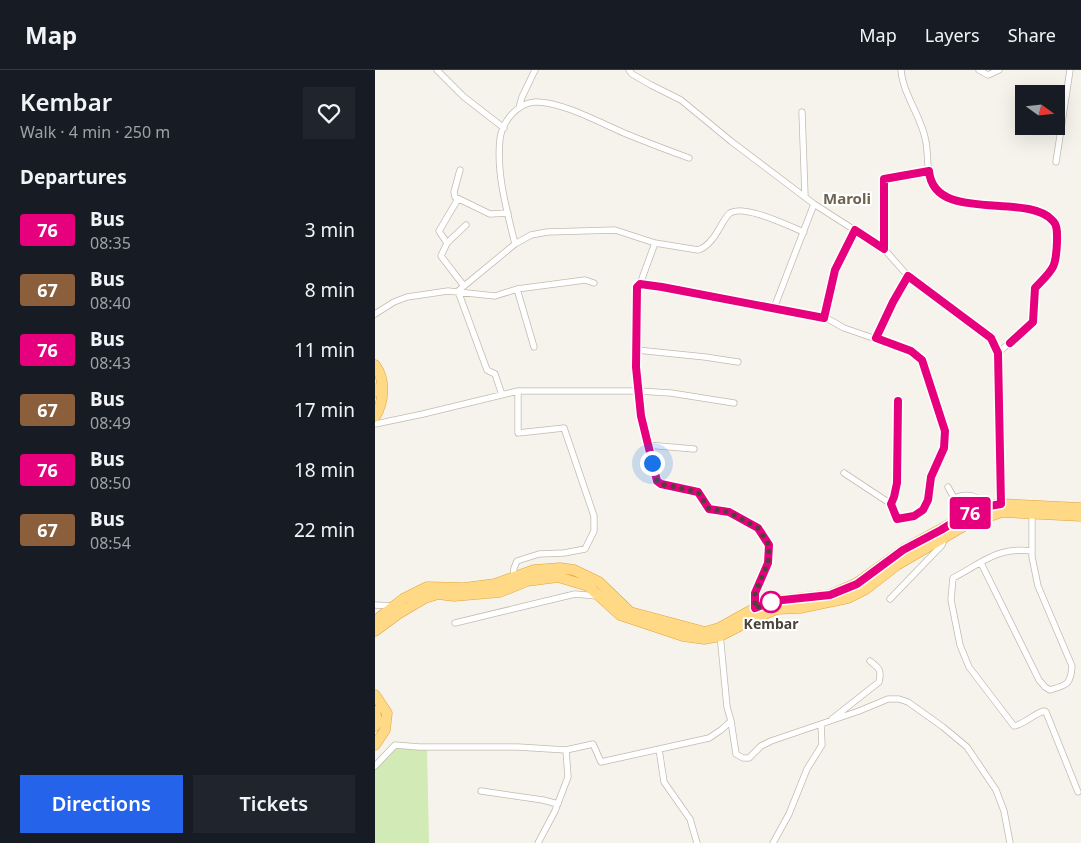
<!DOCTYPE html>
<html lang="en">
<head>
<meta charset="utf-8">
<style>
	body { margin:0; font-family:"Noto Sans",sans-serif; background:#20242c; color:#f1f3f6; height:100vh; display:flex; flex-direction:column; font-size:19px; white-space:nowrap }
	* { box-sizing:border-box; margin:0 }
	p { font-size:16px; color:#9ea1a6 }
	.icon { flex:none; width:28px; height:28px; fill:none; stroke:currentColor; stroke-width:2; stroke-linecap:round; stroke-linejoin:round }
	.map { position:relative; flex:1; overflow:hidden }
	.sheet { display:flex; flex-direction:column; background:#171b24; width:375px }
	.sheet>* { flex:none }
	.badge { padding:0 10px; border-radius:4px; font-size:18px; line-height:32px }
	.needle { width:32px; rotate:105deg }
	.controls { position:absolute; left:640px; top:15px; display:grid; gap:10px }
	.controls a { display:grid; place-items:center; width:50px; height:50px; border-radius:0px; background:#171b24; box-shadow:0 5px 20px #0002; font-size:25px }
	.you { position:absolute; width:25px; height:25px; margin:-12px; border:4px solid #fff; border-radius:50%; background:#1a73e8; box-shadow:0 0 0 8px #1a73e833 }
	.map>.badge { position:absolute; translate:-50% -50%; box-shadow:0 0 0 2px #fff }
	h2 { padding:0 20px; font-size:19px; line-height:45px }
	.round { display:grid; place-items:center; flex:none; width:52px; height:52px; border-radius:0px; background:#20242c }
	.head { display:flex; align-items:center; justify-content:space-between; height:85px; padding:0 20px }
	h1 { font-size:24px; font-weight:600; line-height:38px }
	.button { display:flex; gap:10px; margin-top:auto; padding:10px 20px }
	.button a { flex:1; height:58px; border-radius:0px; background:#2563eb; color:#fff; font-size:20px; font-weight:600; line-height:58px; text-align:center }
	.button a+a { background:#20242c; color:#f1f3f6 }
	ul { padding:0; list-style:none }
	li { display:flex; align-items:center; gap:15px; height:60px; padding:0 20px }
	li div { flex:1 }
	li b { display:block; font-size:19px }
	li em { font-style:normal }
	li .badge { min-width:55px; font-weight:700; text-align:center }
	header { display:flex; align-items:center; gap:30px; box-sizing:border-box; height:70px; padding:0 25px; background:#171b24; border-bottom:1px solid #363941 }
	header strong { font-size:24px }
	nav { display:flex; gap:28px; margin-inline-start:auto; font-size:18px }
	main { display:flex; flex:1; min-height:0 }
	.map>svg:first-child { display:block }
</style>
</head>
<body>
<header>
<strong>Map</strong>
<nav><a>Map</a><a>Layers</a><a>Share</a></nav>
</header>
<main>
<section class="sheet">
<div class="head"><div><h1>Kembar</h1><p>Walk · 4 min · 250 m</p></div><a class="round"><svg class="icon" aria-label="heart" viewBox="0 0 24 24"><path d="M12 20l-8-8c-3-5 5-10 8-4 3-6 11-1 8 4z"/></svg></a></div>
<h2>Departures</h2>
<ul>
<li><span class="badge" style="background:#e6007e;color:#fff">76</span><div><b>Bus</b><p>08:35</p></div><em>3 min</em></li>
<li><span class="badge" style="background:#8b5e3c;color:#fff">67</span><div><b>Bus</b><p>08:40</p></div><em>8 min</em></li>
<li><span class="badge" style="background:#e6007e;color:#fff">76</span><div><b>Bus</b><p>08:43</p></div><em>11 min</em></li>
<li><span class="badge" style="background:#8b5e3c;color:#fff">67</span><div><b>Bus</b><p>08:49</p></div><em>17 min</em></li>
<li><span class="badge" style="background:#e6007e;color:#fff">76</span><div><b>Bus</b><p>08:50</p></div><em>18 min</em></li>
<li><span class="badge" style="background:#8b5e3c;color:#fff">67</span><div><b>Bus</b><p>08:54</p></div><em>22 min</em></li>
</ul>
<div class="button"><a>Directions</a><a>Tickets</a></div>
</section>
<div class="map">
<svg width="706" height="773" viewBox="0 0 706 773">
	<rect width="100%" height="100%" fill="#f6f3ec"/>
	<path fill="#d2eab5" d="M 22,678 L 52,680 L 54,773 L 0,773 L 0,700 Z"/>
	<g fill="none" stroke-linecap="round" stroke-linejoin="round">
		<defs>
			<path id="minor" d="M 62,0 L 89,27 L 129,58
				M 254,0 L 257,4 L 276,15 L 306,30 L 357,72 L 439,134 L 509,179 L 533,206 L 616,268 L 623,283 L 626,436
				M 526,0 C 528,25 547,47 551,72 C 554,88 550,111 564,122 C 593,144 657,127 678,150 C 683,156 682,164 682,172 C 681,199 678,199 660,218 L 658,252 L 623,283
				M 604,0 L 613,5 L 624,0
				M 144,38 L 147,27 L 160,0
				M 427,42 L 430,126
				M 681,92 L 695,0
				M 85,100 L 79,122 L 80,127 L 115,144 L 133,143
				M 83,129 L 64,161 L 72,173 L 66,186 L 89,216
				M 72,173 L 91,155
				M 280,173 L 323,180 C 333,177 339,168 344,159 C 347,154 351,146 355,143 C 369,134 414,156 429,162
				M 140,174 C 132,141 121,103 125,69 C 127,52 142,33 160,32 C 185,31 226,53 249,63 C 271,72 292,80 314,88
				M 509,179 L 509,109 L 554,101
				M 142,219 L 159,277
				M 399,238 L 455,250 L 469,258 L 536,281 L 547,290 L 570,361 L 569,379 L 556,407 L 553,430 L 548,440 L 539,446 L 523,449 L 516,434 L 469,403
				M 0,244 L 19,232 L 32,227 L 73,221 L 120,226 L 142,219 L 210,210 L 219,213
				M 449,248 L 460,200 L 480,161
				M 501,268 L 518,232 L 533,206
				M 262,280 L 330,287 L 363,292
				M 127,325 L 120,304 L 112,300 L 83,221 L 140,174 L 156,165 L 172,162 L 240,160 L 280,173 L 265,214
				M 0,354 L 48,344 L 143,321 L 263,321 L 296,323 L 359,333
				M 272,375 L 319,379
				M 573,417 L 579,428 C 594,422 601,426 613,436
				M 516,434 L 519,427 L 522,413 L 523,331
				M 657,481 C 623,476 607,493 578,508 L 576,530 L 585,575 L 594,597 L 639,656 C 650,654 658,644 669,641 L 671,642 L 703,722
				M 606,493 L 664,610 L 670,617 L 675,620 C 691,615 696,615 697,596 L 663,516 L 657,487 L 657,443
				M 138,508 L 139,498 L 142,491 L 164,484 L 189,483 L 210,479 L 219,461 L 219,446 L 189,358 L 143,363 L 143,321
				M 515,529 L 567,475 L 570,468
				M 0,535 L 18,536
				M 380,538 L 380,523 L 393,493 L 394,475 L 383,458 L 354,442 L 334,439 L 323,422 L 286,414 L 283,411 L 266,346 L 261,297 L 262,217 L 265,214 L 399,238 L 439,134
				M 80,553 L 200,524 L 222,526
				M 457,649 L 504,612 C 507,600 504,598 495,591
				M 356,651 L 361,684 L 368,688 L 374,688 L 386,676 L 396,671 L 446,654 L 447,675 L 432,699 L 414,744 L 398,773
				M 446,654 L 484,641 L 513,629 L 524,629 L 533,632 L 568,657 L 592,677 L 621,720 L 629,741 L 635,773
				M 284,679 L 289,712 L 315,749 L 322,773
				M 0,696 L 20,675 L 44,677 L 143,677 L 191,680 L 218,674 L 226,692 L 334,668 L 346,660 L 356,651 L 352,637 L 345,564
				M 106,721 L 168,730 L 183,734
				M 163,773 L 180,741 L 193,707 L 191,680"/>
			<path id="trunk" d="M 0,295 C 11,310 9,332 0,347
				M 0,319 L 0,322
				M 0,551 L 28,529 L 52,517 L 89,518 L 120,514 L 159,500 L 185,498 L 199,500 L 224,512 L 255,542 L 330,562 L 344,558 L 380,538 L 398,531 L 455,525 L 482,513 L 528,480 L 604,438 L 626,434 L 706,438
				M 0,561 L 23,544 L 50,528 L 63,524 L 79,526 L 125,522 L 152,511 L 183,507 L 213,516 L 245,545 L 308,566 L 329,569 L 345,566 L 376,550 L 402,539 L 425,538 L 473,528 L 491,519 L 522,495 L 594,453 L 627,442 L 706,446
				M 0,625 L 12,643 L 10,660 L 0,675
				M 0,641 L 2,652 L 0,656"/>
		</defs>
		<use href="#minor" stroke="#c2bbae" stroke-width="7"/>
		<use href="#trunk" stroke="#e0a43c" stroke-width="11"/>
		<use href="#minor" stroke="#fff" stroke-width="5.5"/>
		<use href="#trunk" stroke="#ffd985" stroke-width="10"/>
	</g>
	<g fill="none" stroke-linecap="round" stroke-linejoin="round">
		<defs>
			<path id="line" d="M 523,331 L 522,413 L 519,427 L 516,434 L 522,449 L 539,446 L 548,440 L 553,430 L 556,407 L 569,378 L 570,361 L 547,290 L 536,281 L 501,268 L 518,232 L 533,206 L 616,268 L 623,283 L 626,434 L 604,438 L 590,445 L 566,460 L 528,480 L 482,514 L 455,525 L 398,531 L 380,538 L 380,523 L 393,493 L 394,475 L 383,458 L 354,442 L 334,439 L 323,422 L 286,414 L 282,411 L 266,346 L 261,297 L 262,217 L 265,214 L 287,217 L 449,248 L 460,200 L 480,160 L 509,179 L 509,109 L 554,101 C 559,154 651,122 677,150 C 683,155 682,164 682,172 C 681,199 678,199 660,218 L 658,252 L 635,273"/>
		</defs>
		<use href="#line" stroke="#fff" stroke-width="11"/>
		<use href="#line" stroke="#e6007e" stroke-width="8"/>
		<path stroke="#4b4439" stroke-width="5" stroke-dasharray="0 9" d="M 277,393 L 282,411 L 286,414 L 323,422 L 334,439 L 354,442 L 383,458 L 394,475 L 393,493 L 380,523 L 380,538 L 396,532"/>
	</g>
	<circle fill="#fff" stroke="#e6007e" stroke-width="2.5" cx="396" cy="532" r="10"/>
	<g text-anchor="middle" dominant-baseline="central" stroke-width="4" stroke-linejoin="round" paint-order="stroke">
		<g font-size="14" font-weight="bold" fill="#4b4439" stroke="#fff">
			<text x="396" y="553">Kembar</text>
		</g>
		<g font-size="15" font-weight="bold" fill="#6e6250" stroke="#fff">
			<text x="472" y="128">Maroli</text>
		</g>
	</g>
</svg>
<div class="controls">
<a><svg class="needle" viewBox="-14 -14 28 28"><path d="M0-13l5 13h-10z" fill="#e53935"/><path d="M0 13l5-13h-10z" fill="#9ea1a6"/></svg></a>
</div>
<div class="you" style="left:277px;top:393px"></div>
<b class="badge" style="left:595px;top:443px;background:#e6007e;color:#fff">76</b>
</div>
</main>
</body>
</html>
